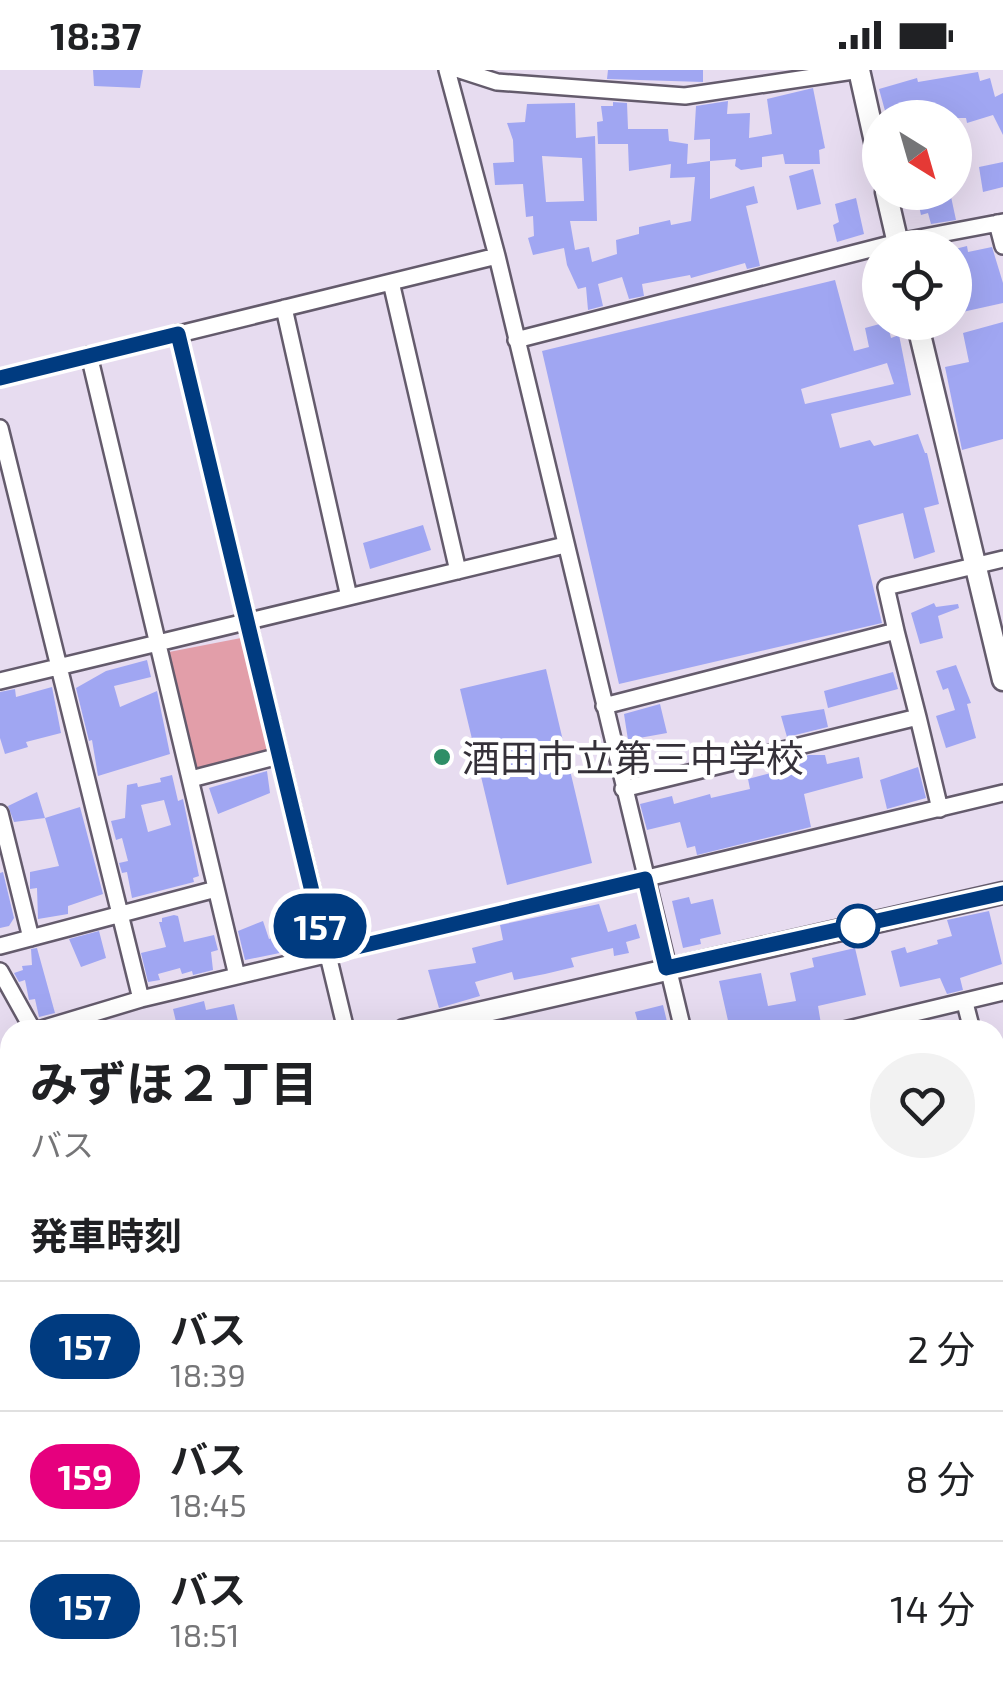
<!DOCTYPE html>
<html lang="ja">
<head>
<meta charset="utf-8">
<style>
	body { margin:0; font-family:"Exo 2","Noto Sans JP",sans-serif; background:#f2f2f2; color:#202124; height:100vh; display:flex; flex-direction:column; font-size:38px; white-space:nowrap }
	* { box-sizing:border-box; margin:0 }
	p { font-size:32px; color:#757577 }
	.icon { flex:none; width:55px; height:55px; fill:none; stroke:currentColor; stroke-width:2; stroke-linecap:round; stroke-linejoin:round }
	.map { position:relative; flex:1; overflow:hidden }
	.sheet { position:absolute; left:0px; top:950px; width:1005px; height:670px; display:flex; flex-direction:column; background:#fff; border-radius:30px 30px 0 0; box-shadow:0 10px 40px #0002 }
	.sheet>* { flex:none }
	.badge { padding:0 20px; border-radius:32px; font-size:35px; line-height:65px }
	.needle { width:65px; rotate:143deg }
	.fabs { position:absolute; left:862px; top:30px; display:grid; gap:20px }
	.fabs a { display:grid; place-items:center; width:110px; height:110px; border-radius:50%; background:#fff; box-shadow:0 10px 40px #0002; font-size:50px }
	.map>.badge { position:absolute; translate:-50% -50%; box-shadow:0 0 0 5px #fff }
	h2 { padding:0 30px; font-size:38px; line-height:90px }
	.round { display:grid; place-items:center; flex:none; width:105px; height:105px; border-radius:52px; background:#f2f2f2 }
	.head { display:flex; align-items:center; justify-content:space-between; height:170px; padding:0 30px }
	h1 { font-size:48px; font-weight:700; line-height:75px }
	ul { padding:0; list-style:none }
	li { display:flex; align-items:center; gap:30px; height:130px; padding:0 30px; border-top:2px solid #e0e0e0 }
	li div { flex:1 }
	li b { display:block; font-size:38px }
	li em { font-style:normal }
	li .badge { min-width:110px; font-weight:700; text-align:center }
	.status { display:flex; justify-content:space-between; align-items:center; height:70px; padding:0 50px; background:#fff; direction:ltr }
	.status svg { height:28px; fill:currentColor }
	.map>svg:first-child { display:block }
</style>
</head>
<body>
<div class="status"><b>18:37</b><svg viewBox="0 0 49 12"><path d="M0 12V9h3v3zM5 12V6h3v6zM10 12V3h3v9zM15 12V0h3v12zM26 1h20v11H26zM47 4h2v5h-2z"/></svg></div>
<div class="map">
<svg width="1003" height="1620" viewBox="0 0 1003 1620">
	<rect width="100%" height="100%" fill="#e7dcf0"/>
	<path fill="#e29ea9" d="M 241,568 L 268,681 L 195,703 L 169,582 Z"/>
	<path fill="#a0a6f2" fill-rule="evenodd" d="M 93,0 L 143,0 L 140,18 L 94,16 Z
		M 608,0 L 703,0 L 703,12 L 607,9 Z
		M 978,2 L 980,11 L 990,8 L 995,27 L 1003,23 L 1003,65 L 993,45 L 967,53 L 966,48 L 887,48 L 879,19 L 917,8 L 918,12 Z
		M 813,18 L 825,78 L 819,80 L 820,94 L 785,94 L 783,84 L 762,87 L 762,97 L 741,100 L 735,96 L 736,89 L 710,91 L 710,69 L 694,70 L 696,36 L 728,31 L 727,44 L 750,43 L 749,68 L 772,64 L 767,29 Z
		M 613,32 L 627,33 L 628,59 L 668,59 L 669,71 L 688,74 L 687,94 L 710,91 L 710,129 L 754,116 L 758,133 L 746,136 L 760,196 L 747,199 L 745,193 L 691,208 L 690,205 L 642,214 L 644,226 L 629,229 L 622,207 L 598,214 L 603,236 L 588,240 L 586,217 L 578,219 L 567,195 L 564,178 L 533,185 L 528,168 L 534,166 L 533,146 L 526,147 L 523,114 L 495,115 L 493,93 L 514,92 L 513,70 L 507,53 L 525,52 L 527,34 L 575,33 L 576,68 L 595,66 L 597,151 L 570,151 L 575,180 L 589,177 L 592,192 L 617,184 L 616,170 L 639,164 L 639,157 L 670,150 L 671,155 L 691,151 L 695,107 L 670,108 L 671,94 L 629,101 L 628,74 L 598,74 L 597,52 L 603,51 L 601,36 L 613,36 ZM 542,86 L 582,88 L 584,131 L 546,132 Z
		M 1003,92 L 1003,117 L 983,122 L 979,97 Z
		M 813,99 L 821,134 L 797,140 L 789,106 Z
		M 916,122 L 950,122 L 956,150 L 931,154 L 928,143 L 921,145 Z
		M 856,128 L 864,164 L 837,172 L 833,155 L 839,152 L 835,134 Z
		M 967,176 L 968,182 L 992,177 L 1003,213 L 1003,233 L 958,243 L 955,179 Z
		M 835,210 L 854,281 L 869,277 L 865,258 L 887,252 L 891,268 L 899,265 L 911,325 L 831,344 L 840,378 L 870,370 L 874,376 L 918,364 L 925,383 L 927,383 L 939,434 L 924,438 L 935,482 L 914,489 L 903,443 L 858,455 L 882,553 L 619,614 L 542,281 ZM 887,293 L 894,314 L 805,334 L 801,319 Z
		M 1003,252 L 1003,369 L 962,380 L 945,297 L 969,292 L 963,263 Z
		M 423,455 L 431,480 L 370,499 L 363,473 Z
		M 934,533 L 936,537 L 958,534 L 959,538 L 938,546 L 943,568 L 920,574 L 911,543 Z
		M 147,590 L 151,607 L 114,616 L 120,637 L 157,621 L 170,684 L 98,706 L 92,670 L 89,671 L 76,618 L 106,601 Z
		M 956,595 L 971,633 L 967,634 L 976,668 L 946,678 L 936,646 L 955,640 L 948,618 L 943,620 L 936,601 Z
		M 546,599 L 592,793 L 507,815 L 460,619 Z
		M 893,602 L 898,619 L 828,638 L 824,621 Z
		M 52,617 L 61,663 L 26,672 L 28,677 L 5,684 L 0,668 L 0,622 L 15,619 L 16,627 Z
		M 660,634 L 667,663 L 628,670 L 624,644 Z
		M 824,639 L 828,657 L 787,667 L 781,646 Z
		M 809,685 L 825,685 L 827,694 L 859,687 L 863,708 L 804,724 L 811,757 L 697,785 L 695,776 L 687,778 L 680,752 L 647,760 L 640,734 L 672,726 L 674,734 L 710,724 L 711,728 L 750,719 L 748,709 L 775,702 L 774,694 Z
		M 918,697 L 926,728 L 887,739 L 880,710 Z
		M 267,701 L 270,723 L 218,744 L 209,718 Z
		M 172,705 L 178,731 L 183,729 L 199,806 L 193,808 L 194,812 L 132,828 L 127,802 L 122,803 L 119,793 L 128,791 L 122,768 L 116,770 L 111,751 L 125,748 L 127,715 L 137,713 L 138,717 L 161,712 L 160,708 ZM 164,730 L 171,755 L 148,762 L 141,735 Z
		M 37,722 L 45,748 L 14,752 L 8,736 Z
		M 80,737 L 103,824 L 68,836 L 68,844 L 38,849 L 37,818 L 30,819 L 30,802 L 59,796 L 45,748 Z
		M 3,802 L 14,848 L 9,856 L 0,858 L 0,803 Z
		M 689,827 L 691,834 L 713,829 L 721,864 L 700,869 L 701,874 L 683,878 L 672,831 Z
		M 599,834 L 608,862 L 636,854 L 640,868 L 626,872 L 629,883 L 614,886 L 613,878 L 571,888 L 574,897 L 545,904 L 514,910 L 512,902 L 475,912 L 480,926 L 439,938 L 428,900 L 476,893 L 472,878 L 503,870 L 500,855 Z
		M 989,841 L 1002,894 L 960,908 L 963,920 L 947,924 L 940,908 L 900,917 L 891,881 L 905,877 L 907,883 L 938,874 L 937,870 L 952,866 L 947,850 Z
		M 174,845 L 178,846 L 184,872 L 214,865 L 218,880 L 211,882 L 213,900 L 193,905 L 192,901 L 182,904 L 180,898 L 158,904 L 160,910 L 148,912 L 141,883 L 166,877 L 159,852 L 162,852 L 162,848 Z
		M 263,851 L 269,869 L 309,856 L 314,876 L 245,890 L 238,861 Z
		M 99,861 L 106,888 L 81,897 L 69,869 Z
		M 37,878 L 55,943 L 39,947 L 35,929 L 29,930 L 25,910 L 19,912 L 14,903 L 23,900 L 22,896 L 32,895 L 31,879 Z
		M 855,878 L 866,925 L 818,936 L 821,954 L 789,960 L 777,960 L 776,954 L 750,960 L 746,952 L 729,955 L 719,911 L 761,903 L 768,936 L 796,931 L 790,903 L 814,897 L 812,888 Z
		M 204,931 L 206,940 L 234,934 L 240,960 L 178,960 L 173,939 Z
		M 663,935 L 669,960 L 640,960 L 635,942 Z"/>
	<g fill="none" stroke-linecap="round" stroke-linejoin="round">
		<defs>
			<path id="minor" d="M 447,0 L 497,186 L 683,960
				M 460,0 L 497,12 L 685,26 L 860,0
				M 997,153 L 1003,176
				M 391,212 L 458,501
				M 284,238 L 349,527
				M 178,263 L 346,960
				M 516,270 L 898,172 L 1003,152
				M 89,285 L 237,906
				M 0,308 L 497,186
				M 0,358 L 141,929
				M 0,611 L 565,475
				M 604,636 L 896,561 L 886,517 L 1003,489
				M 918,647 L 940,739
				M 191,709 L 279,686
				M 623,719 L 918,647 L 896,561
				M 0,743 L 31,868
				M 0,876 L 216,819
				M 0,901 L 33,960
				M 965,933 L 972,960
				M 38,960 L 141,929 L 1003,723
				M 844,960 L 1003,922
				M 995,1050 L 1003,1081
				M 995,1164 L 1003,1162
				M 995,1274 L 1003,1272
				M 0,1326 L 10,1343
				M 995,1375 L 1003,1374
				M 0,1386 L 10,1383
				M 995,1497 L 1003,1495
				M 0,1538 L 10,1556
				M 40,1610 L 46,1620
				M 166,1610 L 172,1620
				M 400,1610 L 405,1620
				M 844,1610 L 847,1620
				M 477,1620 L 520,1610"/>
			<path id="tertiary" d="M 859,0 L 880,94
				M 886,122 L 899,178
				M 917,252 L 1003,610
				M 404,960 L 1003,823
				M 0,1065 L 10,1063
				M 970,1620 L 1003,1612"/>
			<path id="trunk" d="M 0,1087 L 10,1105
				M 0,1139 L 10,1157
				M 269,1610 L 274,1620
				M 295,1610 L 301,1620"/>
		</defs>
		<use href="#minor" stroke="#645b6c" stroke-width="20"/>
		<use href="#tertiary" stroke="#645b6c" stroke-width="25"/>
		<use href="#trunk" stroke="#645b6c" stroke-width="30"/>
		<path stroke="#958d9b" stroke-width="2.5" stroke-dasharray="8 8" stroke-linecap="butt" d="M 995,1213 L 1003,1211"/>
		<use href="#minor" stroke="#fff" stroke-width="15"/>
		<use href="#tertiary" stroke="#fff" stroke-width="20"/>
		<use href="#trunk" stroke="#fff" stroke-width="25"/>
	</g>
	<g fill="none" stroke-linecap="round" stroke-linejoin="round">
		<defs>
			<path id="line" d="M 0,308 L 178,264 L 327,884 L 645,809 L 666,898 L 1003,823"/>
		</defs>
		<use href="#line" stroke="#fff" stroke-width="22"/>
		<use href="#line" stroke="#003b80" stroke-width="15"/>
	</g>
	<circle fill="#2e8e67" stroke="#fff" stroke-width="4" cx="442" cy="687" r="10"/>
	<circle fill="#fff" stroke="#003b80" stroke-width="5" cx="858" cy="856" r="20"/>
	<g text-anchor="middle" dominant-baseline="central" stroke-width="9" stroke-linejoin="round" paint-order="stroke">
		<g font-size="38" fill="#353139" stroke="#fff" text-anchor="start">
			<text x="462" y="687">酒田市立第三中学校</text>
		</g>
	</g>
</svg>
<div class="fabs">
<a><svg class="needle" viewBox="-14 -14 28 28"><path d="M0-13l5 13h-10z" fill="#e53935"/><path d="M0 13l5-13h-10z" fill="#757577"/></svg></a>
<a><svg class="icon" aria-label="locate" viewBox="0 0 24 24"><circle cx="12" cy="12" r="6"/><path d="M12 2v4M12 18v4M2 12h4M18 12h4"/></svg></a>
</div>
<b class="badge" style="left:320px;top:856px;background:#003b80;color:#fff">157</b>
<section class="sheet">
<div class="head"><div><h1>みずほ２丁目</h1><p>バス</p></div><a class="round"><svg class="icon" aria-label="heart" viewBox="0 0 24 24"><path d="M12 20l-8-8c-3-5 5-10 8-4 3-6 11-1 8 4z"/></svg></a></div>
<h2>発車時刻</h2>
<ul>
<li><span class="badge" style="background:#003b80;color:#fff">157</span><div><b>バス</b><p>18:39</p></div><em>2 分</em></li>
<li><span class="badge" style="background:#e6007e;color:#fff">159</span><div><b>バス</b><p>18:45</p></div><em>8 分</em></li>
<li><span class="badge" style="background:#003b80;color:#fff">157</span><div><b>バス</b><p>18:51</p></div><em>14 分</em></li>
</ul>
</section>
</div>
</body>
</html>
